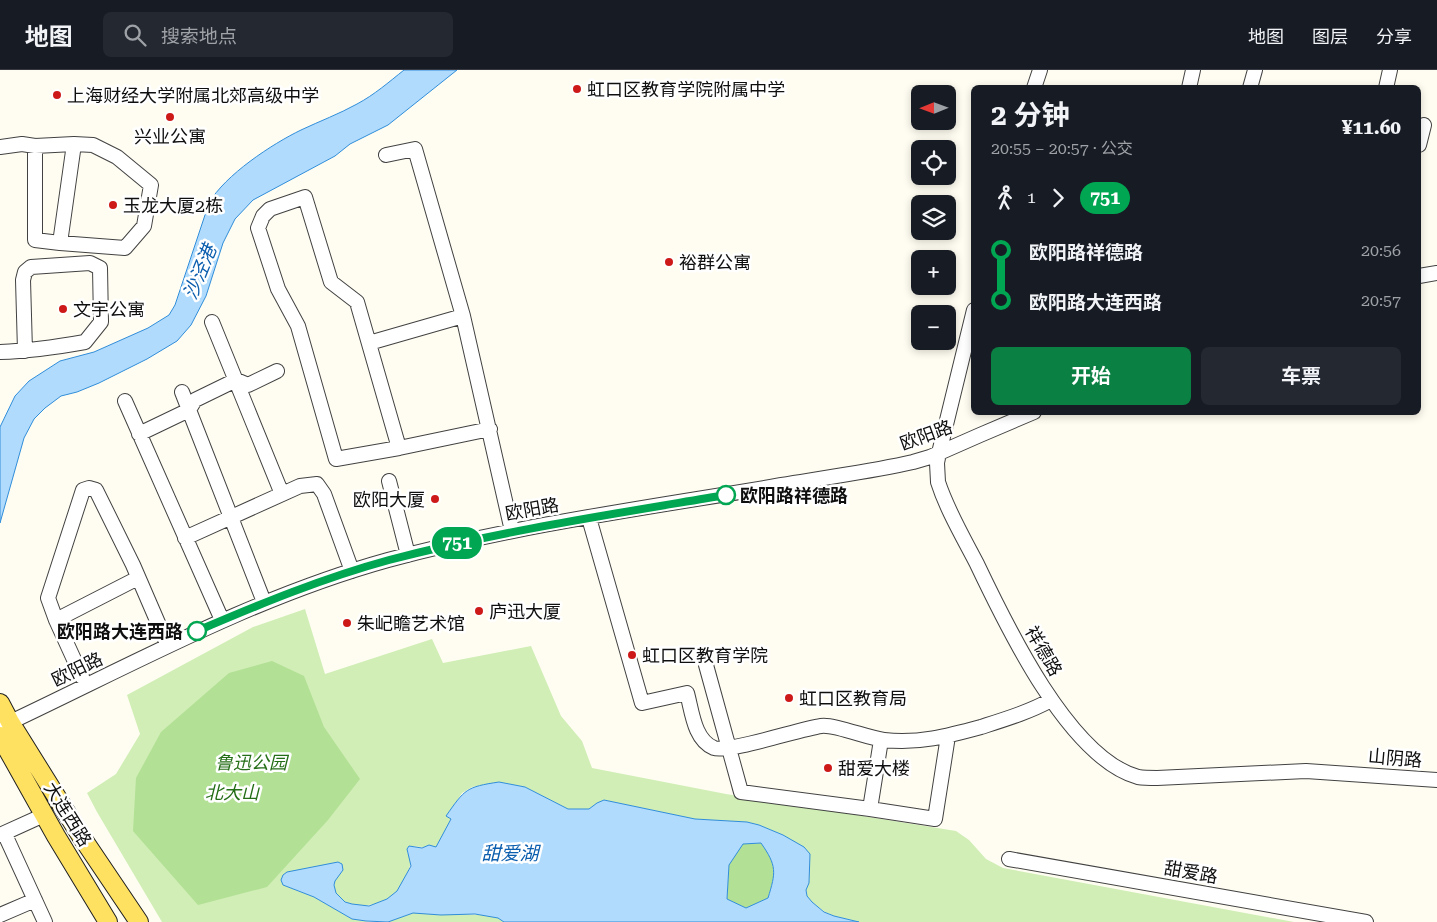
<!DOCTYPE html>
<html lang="zh">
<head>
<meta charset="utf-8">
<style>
	body { margin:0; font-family:"Roboto Serif","Noto Sans SC",serif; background:#242831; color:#f1f3f6; height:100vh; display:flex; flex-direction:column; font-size:19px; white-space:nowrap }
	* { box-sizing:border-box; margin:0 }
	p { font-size:16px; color:#9ea1a6 }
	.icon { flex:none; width:28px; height:28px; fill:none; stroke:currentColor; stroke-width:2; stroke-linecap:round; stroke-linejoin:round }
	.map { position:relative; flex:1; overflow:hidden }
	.side { position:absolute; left:971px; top:15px; width:450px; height:330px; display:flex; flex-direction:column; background:#171b24; border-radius:8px; box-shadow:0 2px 8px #0003 }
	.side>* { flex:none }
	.badge { padding:0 10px; border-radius:16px; font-size:18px; line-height:32px }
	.needle { width:32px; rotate:269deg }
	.controls { position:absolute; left:911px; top:15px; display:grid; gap:10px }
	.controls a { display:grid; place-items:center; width:45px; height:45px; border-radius:8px; background:#171b24; box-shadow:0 2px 8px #0003; font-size:25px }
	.map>.badge { position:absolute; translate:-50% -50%; box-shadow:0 0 0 2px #fff }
	.legs { display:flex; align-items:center; gap:8px; height:55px; padding:0 20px; font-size:16px }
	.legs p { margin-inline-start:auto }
	.head { display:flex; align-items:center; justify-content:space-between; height:85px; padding:0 20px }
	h1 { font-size:28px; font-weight:700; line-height:38px }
	.button { display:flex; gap:10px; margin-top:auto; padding:10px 20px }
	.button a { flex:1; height:58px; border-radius:8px; background:#0b8043; color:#fff; font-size:20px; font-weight:700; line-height:58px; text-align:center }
	.button a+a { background:#242831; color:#f1f3f6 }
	ul { padding:0 20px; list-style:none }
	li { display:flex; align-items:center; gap:18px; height:50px; font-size:19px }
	li i { display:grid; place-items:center; width:8px; height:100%; margin:0 6px; background:currentColor }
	li i::after { content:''; width:12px; height:12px; margin:-6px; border:4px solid; border-radius:50%; background:#171b24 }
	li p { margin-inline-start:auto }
	li:first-child i { background:linear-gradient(#0000 50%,currentColor 0) }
	li:last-child i { background:linear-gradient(currentColor 50%,#0000 0) }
	header { display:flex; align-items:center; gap:30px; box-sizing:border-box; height:70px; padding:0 25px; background:#171b24; border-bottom:1px solid #363941 }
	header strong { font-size:24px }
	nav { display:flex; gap:28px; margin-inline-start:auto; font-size:18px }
	.search { width:350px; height:45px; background:#242831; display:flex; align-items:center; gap:12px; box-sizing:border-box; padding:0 18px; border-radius:8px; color:#9ea1a6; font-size:19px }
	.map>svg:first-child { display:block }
</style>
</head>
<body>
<header>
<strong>地图</strong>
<div class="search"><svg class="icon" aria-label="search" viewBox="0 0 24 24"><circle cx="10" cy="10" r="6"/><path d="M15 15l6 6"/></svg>搜索地点</div>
<nav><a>地图</a><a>图层</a><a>分享</a></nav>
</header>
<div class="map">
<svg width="1437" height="852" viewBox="0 0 1437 852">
	<rect width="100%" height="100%" fill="#fffdf1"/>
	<path fill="#d0eeb6" d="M 305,539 L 325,604 L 432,569 L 443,593 L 531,576 L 561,646 L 582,671 L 592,698 L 726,724 L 956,761 L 969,770 L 986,789 L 1003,798 L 1294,852 L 859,852 L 834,846 L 825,842 L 812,832 L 807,826 L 806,819 L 809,813 L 810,784 L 783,765 L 759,755 L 747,752 L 695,749 L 604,730 L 597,733 L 589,739 L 568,739 L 525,717 L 499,712 L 472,717 L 462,723 L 447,746 L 451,749 L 436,778 L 409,776 L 407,782 C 413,791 410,798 405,807 C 402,814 398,821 392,826 C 377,837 347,841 336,823 C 333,819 335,813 334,808 C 333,803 331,799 329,794 L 284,815 L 314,827 L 352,849 L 371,852 L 162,852 L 97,742 L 87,723 L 116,704 L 140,664 L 127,625 L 253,557 Z
		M 413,843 L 484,845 L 499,848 L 504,852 L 388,852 Z"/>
	<path fill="#b2e094" d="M 272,591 L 304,606 L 324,657 L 360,709 L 328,750 L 267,817 L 198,835 L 133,761 L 136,708 L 161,662 L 229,603 Z
		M 761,773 L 772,789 L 774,806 L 768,828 L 746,838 L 727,829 L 729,794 L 743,774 Z"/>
	<path fill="#b0dbfc" stroke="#308dda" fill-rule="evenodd" d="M 404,0 L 457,0 L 388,55 L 350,74 L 335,86 L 253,130 L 235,149 L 223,173 L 206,226 L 191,255 L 177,271 L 147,289 L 99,313 L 77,322 L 61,326 L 45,338 L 34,349 L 24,368 L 0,453 L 0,357 L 15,326 L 29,311 L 60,291 L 94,282 L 148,258 L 169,245 L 175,235 L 209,133 C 225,105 272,74 301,60 C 320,51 339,44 357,34 C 374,25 389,12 404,0 Z
		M 499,712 L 525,717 L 568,739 L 589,739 L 597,733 L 604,730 L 695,749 L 747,752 L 759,755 L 783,765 L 804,777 L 810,784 L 809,813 L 806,820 L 807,826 L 812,832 L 824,842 L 834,846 L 859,852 L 504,852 L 498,848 L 475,844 L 441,845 L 413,843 L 388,852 L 366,851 L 352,849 L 314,827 L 283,815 L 281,810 L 283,805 L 287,802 L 338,792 L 342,794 L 343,800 L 335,811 L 334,815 L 336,823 L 345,832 L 352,834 L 369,836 L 387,829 L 397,821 L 411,796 L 407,779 L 409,776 L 422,778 L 429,775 L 436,777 L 451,749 L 446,746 C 465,719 466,717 499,712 ZM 761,773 C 777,796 776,802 768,828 L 746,838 L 727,829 L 729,795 L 743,774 Z"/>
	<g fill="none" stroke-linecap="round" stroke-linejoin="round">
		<defs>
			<path id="minor" d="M 1034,18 L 1040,0
				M 1189,18 L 1193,0
				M 1250,18 L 1255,0
				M 1386,18 L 1390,0
				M 1419,75 L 1424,55
				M 0,77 L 22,74 L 35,76 L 74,74 L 60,173 L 35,170 L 35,76
				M 386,85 L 415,79 L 463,246 L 512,461
				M 305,127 L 331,212 L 357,232 L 399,378 L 336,389 L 298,256 L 278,219 L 258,158 L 263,146 L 270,139 Z
				M 60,173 L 125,178 L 144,156 L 151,115 L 117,87 L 93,75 L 74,74
				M 1419,206 L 1437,203
				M 974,240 L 939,383 L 937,393 L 938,412 C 947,440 963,467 977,494 C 1006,555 1069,688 1138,707 C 1144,708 1151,708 1157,708 L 1306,701 L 1437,710
				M 212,252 L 282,424
				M 369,273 L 463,246
				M 0,282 C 29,281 57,277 85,272 L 101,252 L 100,198 L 90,193 L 31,197 L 25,202 L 23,210 L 25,281
				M 182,322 L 264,532
				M 125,331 L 222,550
				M 139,364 L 189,340 L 195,330 L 236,310 L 248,315 L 277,301
				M 399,378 L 490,359
				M 389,411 L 408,485
				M 589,448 L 642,633 L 687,623 C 692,641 694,670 714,678 C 728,683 800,659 821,656 C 834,654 868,668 884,670 C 918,674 948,666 981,657 C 1006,649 1029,642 1051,630
				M 185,468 L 300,416 L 317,414 L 324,424 L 352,501
				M 138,508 L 56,550 L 48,528 L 83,420 L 89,418 L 96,420 L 133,495 L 168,576
				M 56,550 L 82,607
				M 706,595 L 741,722 L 870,739 L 881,670
				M 0,657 C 128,597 251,528 388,490 C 521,454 659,436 794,413 C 834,406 874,401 913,392 L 930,387 L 980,365 L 1034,342
				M 870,739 L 935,749 L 948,666
				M 0,765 L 44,745
				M 7,769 L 45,852
				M 1009,789 L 1366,852
				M 0,845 L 35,830"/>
			<path id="major" d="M 0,633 L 10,652 L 81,766 L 139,852
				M 0,666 L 56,766 L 108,852"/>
		</defs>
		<use href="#minor" stroke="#424242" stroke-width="16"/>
		<use href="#major" stroke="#202020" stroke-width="20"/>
		<use href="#minor" stroke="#fff" stroke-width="14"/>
		<use href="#major" stroke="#ffe161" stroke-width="18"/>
	</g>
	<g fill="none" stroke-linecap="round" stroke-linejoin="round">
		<defs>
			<path id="line-1" d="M 197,561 C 260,534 323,508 389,490 C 500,461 613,444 726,425"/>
		</defs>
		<use href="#line-1" stroke="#fff" stroke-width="11"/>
		<use href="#line-1" stroke="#00a651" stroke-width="8"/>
	</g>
	<g fill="#cd1a19" stroke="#fff" stroke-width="2">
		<circle cx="577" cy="19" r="5"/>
		<circle cx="57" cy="25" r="5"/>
		<circle cx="170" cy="47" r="5"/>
		<circle cx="113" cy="135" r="5"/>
		<circle cx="669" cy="192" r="5"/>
		<circle cx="63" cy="239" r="5"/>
		<circle cx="435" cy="429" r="5"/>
		<circle cx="479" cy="541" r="5"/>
		<circle cx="347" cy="553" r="5"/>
		<circle cx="632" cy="585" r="5"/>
		<circle cx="789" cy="628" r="5"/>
		<circle cx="828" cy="698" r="5"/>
	</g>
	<g fill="#fff" stroke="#00a651" stroke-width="2.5">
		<circle cx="726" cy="425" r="9"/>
		<circle cx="197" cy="561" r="9"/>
	</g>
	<g text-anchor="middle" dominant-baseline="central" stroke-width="5" stroke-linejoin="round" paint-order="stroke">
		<g font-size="18" fill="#0f0f0f" stroke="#fff" text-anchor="start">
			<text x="587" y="19">虹口区教育学院附属中学</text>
			<text x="67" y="25">上海财经大学附属北郊高级中学</text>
			<text x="170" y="66" text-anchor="middle">兴业公寓</text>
			<text x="123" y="135">玉龙大厦2栋</text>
			<text x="679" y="192">裕群公寓</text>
			<text x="73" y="239">文宇公寓</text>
			<text x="425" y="429" text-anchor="end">欧阳大厦</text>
			<text x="489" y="541">庐迅大厦</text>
			<text x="357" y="553">朱屺瞻艺术馆</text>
			<text x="642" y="585">虹口区教育学院</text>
			<text x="799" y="628">虹口区教育局</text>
			<text x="838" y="698">甜爱大楼</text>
		</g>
		<g font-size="18" fill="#0f0f0f" stroke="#fff">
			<text transform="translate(926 365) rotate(-20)">欧阳路</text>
			<text transform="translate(532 439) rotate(-10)">欧阳路</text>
			<text transform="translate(1044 581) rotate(60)">祥德路</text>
			<text transform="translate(77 599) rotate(-26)">欧阳路</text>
			<text transform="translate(1395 688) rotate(5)">山阴路</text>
			<text transform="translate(68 744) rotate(58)">大连西路</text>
			<text transform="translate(1191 802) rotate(10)">甜爱路</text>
		</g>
		<g font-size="18" font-weight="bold" fill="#0f0f0f" stroke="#fff" text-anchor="start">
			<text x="740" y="425">欧阳路祥德路</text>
			<text x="183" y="561" text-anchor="end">欧阳路大连西路</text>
		</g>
		<g font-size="18" font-style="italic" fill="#256e18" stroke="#fff">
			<text x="251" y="692">鲁迅公园</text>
			<text x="232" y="722">北大山</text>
		</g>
		<g font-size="19" font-style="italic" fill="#0b5eae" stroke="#fff">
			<text transform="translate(200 202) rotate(-68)">沙泾港</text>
			<text x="510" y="783">甜爱湖</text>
		</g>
	</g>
</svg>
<div class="controls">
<a><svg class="needle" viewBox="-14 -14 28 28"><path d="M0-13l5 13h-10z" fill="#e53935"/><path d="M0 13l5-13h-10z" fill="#9ea1a6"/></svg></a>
<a><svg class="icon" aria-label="locate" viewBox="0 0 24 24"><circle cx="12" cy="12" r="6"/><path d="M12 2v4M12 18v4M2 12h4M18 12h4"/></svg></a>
<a><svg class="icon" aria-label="layers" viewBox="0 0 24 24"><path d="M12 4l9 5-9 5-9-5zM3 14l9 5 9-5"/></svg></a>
<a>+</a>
<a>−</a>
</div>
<b class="badge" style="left:457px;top:473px;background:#00a651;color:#fff">751</b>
<section class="side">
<div class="head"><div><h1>2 分钟</h1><p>20:55 – 20:57 · 公交</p></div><b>¥11.60</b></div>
<div class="legs"><svg class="icon" aria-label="walk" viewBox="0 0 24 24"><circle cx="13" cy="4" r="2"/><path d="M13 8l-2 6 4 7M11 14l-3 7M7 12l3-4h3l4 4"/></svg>1<svg class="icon" aria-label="forward" viewBox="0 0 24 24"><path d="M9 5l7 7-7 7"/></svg><b class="badge" style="background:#00a651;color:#fff">751</b></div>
<ul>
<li><i style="color:#00a651"></i><b>欧阳路祥德路</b><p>20:56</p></li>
<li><i style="color:#00a651"></i><b>欧阳路大连西路</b><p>20:57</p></li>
</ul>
<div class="button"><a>开始</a><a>车票</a></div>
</section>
</div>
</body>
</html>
